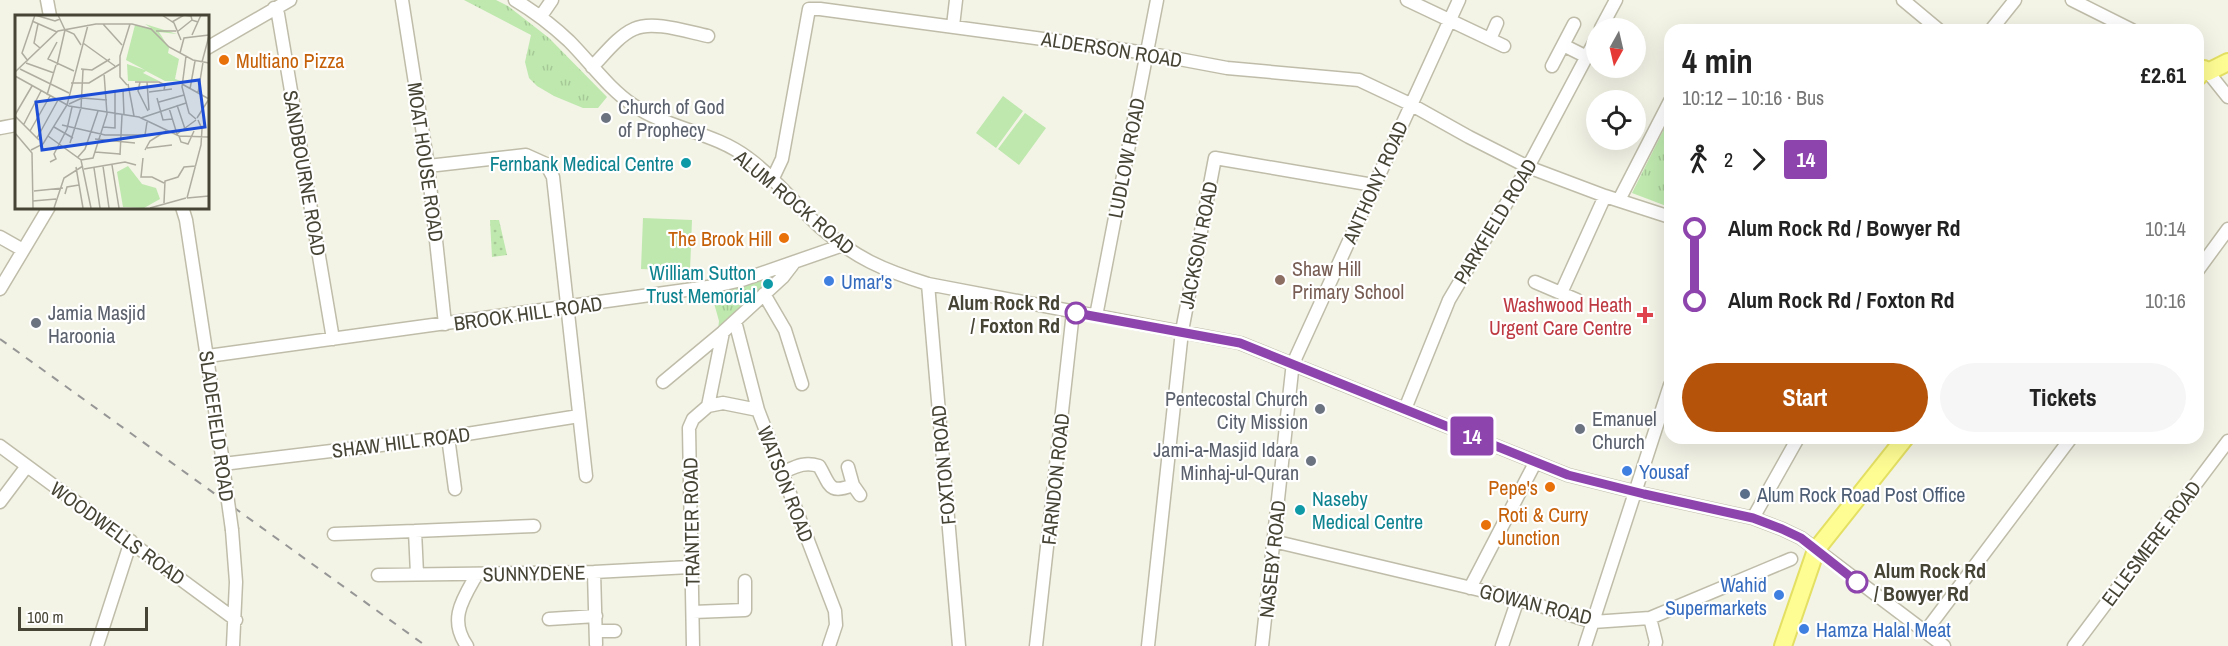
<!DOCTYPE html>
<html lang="en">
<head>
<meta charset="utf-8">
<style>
	body { margin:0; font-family:"Archivo Narrow",sans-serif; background:#f6f6f6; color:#222; height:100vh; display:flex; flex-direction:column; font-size:22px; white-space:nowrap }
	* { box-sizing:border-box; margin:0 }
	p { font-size:20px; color:#767676 }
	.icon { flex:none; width:33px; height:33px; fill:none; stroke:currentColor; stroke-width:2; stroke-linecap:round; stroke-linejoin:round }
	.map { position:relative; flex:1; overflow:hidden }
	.details { position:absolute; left:1664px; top:24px; width:540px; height:420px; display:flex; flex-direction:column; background:#fff; border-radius:18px; box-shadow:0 6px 24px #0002 }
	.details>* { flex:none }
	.badge { padding:0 12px; border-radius:4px; font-size:21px; line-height:39px }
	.needle { width:39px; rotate:188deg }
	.controls { position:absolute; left:1586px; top:18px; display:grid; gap:12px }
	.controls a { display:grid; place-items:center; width:60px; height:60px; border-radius:50%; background:#fff; box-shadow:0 6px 24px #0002; font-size:30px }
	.scale { position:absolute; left:18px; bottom:15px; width:130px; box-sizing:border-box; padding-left:6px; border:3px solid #464435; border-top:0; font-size:16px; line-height:21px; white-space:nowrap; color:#464435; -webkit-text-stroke:4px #fff; paint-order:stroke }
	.map>.badge { position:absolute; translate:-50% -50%; box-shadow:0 0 0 3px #fff }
	.legs { display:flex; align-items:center; gap:9px; height:66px; padding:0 18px; font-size:20px }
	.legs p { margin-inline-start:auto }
	.headline { display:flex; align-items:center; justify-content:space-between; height:102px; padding:0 18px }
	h1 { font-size:33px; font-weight:700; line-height:45px }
	.primary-button { display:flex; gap:12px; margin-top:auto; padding:12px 18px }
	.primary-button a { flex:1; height:69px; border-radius:36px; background:#b45309; color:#fff; font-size:24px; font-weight:700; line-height:69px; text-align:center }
	.primary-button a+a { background:#f6f6f6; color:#222 }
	ul { padding:0 18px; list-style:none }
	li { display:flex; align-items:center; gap:21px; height:72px; font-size:22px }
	li i { display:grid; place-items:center; width:9px; height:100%; margin:0 8px; background:currentColor }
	li i::after { content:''; width:15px; height:15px; margin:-8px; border:4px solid; border-radius:50%; background:#fff }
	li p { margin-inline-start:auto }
	li:first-child i { background:linear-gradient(#0000 50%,currentColor 0) }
	li:last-child i { background:linear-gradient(currentColor 50%,#0000 0) }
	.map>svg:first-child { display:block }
</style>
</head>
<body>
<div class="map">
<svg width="2228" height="646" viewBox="0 0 2228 646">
	<defs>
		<pattern id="grass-tufts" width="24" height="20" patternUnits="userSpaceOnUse" patternTransform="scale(1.5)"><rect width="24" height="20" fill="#bee8ae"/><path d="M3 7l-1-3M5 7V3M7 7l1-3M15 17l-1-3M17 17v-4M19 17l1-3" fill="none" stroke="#a5c896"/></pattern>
		<pattern id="garden-dots" width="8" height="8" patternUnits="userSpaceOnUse" patternTransform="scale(1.5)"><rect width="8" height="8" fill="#bee8ae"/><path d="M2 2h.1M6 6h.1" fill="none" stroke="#a5c896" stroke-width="1.8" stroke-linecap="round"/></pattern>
	</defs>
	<rect width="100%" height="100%" fill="#f3f3e6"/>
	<path fill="url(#grass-tufts)" d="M 464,0 L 496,0 L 508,6 L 549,38 L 607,97 L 598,108 L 583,108 L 554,96 L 537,86 L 529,78 L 525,62 L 531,35 Z
		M 1669,119 L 1669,207 L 1632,193 Z
		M 775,276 L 718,330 L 719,321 L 712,296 Z"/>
	<path fill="url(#garden-dots)" d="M 490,220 L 499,220 L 507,255 L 492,257 Z"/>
	<path fill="#bee8ae" d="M 1003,96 L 1023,111 L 996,148 L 976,133 Z
		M 1025,113 L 1046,128 L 1019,165 L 998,149 Z
		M 643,218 L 692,220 L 690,271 L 641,269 Z"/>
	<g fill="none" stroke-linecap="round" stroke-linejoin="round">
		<defs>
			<path id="minor" d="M 47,0 L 50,16
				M 402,0 L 428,166 L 445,324
				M 515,0 C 535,12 552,25 569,41 C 590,62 608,88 633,105 C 668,129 714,132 748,158 C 776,178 795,205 820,227 C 855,258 883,270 928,284 L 1240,343 L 1568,475 L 1644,494 L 1753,518 L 1782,529 L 1801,538 L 1944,646
				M 1407,0 L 1504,46
				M 1903,0 L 1939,30
				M 2072,0 L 2132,30
				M 274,8 L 278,14 L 333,339
				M 541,16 L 552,0
				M 953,26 L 956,0
				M 1601,28 L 1616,0
				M 1991,30 L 2015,0
				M 1490,39 L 1497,23
				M 1563,45 L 1574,24
				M 207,48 L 290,0
				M 1552,66 L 1563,45 L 1587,57
				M 592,67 C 604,55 618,36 634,29 C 653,20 688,32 708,36
				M 2208,72 L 2228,97
				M 0,128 L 16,125
				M 428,166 L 526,155 L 546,164 L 553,177 L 586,476
				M 773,178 L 782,159 L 809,9 L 820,9 L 1147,53 L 1227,68 L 1359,80 L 1410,104 L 1469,137 L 1528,167 L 1605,196 L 1670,217
				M 1619,200 L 1670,101
				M 182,207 L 186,220 L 224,469
				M 0,237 L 23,250
				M 2198,270 L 2228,229
				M 1535,282 L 1577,300
				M 928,284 L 959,646
				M 0,289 L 49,207
				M 1561,293 L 1605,196
				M 764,294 L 785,330 L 802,384
				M 1096,316 L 1157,0
				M 735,321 L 758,410 L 835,611 L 836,625 L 829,646
				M 208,356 L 715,286 L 742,280 L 843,245
				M 663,382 L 723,332 L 783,277 L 793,264
				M 708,406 L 723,403 L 758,410
				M 1405,409 L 1449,300 L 1528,167 L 1596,39
				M 448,437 L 455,489
				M 0,446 L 236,620
				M 223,464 L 448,437 L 579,416
				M 848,467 L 853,485 L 860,495
				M 781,473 C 795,467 804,461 819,466 C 830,484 828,495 853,485
				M 0,502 L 27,466
				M 1753,518 L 1798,438
				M 232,530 L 236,582 L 233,646
				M 334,534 L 415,531
				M 1273,541 L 1518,599 L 1593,622 L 1650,618 L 1791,559
				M 594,572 L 596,644
				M 417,574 L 415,531 L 534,526
				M 378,575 L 594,572 L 690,567
				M 1470,588 L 1535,463
				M 693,612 L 745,610 L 745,581
				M 1650,618 L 1656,642 L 1655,646
				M 549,619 L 596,616
				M 596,631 L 615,631
				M 1925,632 L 2071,438
				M 97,646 L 131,541
				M 467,646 C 448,619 463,599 477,574
				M 693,646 L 689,428 L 693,419 L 708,406 L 723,332
				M 1036,646 L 1073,312
				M 1148,646 L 1182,331 L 1215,158 L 1373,185
				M 1262,646 L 1292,371 L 1296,357 L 1459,0
				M 1502,646 L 1518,599
				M 1585,646 L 1670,385
				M 2074,646 L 2228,441"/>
			<path id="major" d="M 2198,77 L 2204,69 L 2208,72 L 2228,62
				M 1783,646 L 1816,550 L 1905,438"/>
		</defs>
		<use href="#minor" stroke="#bfbda9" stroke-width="15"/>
		<use href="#major" stroke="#e4e063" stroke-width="20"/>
		<use href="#minor" stroke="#fff" stroke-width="12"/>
		<use href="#major" stroke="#fefd94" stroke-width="16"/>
		<path stroke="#969696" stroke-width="2" stroke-dasharray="8 8" stroke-linecap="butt" d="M 0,339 L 426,646"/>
		<defs>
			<path id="minor-bridge" d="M 224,473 L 232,530"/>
		</defs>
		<use href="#minor-bridge" stroke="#bfbda9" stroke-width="15" stroke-linecap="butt"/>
		<use href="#minor-bridge" stroke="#fff" stroke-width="12"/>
	</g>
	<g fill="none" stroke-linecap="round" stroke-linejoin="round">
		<defs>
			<path id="line-1" d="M 1076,313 L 1240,343 L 1568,475 L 1644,494 L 1753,518 L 1782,529 L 1801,538 L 1857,582"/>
		</defs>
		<use href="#line-1" stroke="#fff" stroke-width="14"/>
		<use href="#line-1" stroke="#8e44ad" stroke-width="9"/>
	</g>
	<g fill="#e8710a" stroke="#fff" stroke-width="2">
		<circle cx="224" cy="60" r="6"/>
		<circle cx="784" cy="238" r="6"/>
		<circle cx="1550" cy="487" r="6"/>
		<circle cx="1486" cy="525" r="6"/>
	</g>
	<g fill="#6b7280" stroke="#fff" stroke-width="2">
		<circle cx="606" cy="118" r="6"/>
		<circle cx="36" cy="323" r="6"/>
		<circle cx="1320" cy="409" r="6"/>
		<circle cx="1580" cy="429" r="6"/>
		<circle cx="1311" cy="461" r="6"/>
	</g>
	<g fill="#0f9aa8" stroke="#fff" stroke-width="2">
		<circle cx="686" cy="163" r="6"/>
		<circle cx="768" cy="284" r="6"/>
		<circle cx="1300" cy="510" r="6"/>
	</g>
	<circle fill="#8d6e63" stroke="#fff" stroke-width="2" cx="1280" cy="280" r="6"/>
	<g fill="#3f7fe0" stroke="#fff" stroke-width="2">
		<circle cx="829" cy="281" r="6"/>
		<circle cx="1627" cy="471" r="6"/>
		<circle cx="1779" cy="595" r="6"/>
		<circle cx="1804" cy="629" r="6"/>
	</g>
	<g fill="#fff" stroke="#8e44ad" stroke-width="3">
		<circle cx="1076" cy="313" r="10"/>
		<circle cx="1857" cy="582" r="10"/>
	</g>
	<path fill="#e0444e" stroke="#fff" stroke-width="2" d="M1642 306h6v6h6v6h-6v6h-6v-6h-6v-6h6z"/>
	<circle fill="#5c6f8a" stroke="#fff" stroke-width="2" cx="1745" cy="494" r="6"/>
	<g text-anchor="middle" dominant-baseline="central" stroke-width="4.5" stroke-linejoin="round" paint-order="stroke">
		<g font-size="20" fill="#464435" stroke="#fff">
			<text transform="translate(1112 49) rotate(9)">ALDERSON ROAD</text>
			<text transform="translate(1126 158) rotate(-79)">LUDLOW ROAD</text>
			<text transform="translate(426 162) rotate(82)">MOAT HOUSE ROAD</text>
			<text transform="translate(305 173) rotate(80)">SANDBOURNE ROAD</text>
			<text transform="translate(1375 182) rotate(-66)">ANTHONY ROAD</text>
			<text transform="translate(795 202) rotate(40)">ALUM ROCK ROAD</text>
			<text transform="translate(1495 221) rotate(-59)">PARKFIELD ROAD</text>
			<text transform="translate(1198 245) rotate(-79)">JACKSON ROAD</text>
			<text transform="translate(528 313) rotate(-8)">BROOK HILL ROAD</text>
			<text transform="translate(217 426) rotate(82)">SLADEFIELD ROAD</text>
			<text transform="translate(401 442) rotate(-7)">SHAW HILL ROAD</text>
			<text transform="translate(943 465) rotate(-95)">FOXTON ROAD</text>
			<text transform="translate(1055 479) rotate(-84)">FARNDON ROAD</text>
			<text transform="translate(786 484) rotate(69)">WATSON ROAD</text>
			<text transform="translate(691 522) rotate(-91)">TRANTER ROAD</text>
			<text transform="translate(118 533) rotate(36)">WOODWELLS ROAD</text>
			<text transform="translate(2151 543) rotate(-53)">ELLESMERE ROAD</text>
			<text transform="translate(1272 559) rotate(-84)">NASEBY ROAD</text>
			<text transform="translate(534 573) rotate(-1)">SUNNYDENE</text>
			<text transform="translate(1536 604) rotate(14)">GOWAN ROAD</text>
		</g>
		<g font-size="20" fill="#c56008" stroke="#fff" text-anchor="start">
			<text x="236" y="60">Multiano Pizza</text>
			<text x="772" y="238" text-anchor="end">The Brook Hill</text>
			<text x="1538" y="487" text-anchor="end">Pepe's</text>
			<text x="1498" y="514">Roti &amp; Curry<tspan x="1498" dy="23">Junction</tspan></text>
		</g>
		<g font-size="20" fill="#5b616d" stroke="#fff" text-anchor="start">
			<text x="618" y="106">Church of God<tspan x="618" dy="23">of Prophecy</tspan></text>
			<text x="48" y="312">Jamia Masjid<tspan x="48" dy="23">Haroonia</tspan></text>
			<text x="1308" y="398" text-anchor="end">Pentecostal Church<tspan x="1308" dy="23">City Mission</tspan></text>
			<text x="1592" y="418">Emanuel<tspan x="1592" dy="23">Church</tspan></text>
			<text x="1299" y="449" text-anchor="end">Jami-a-Masjid Idara<tspan x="1299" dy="23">Minhaj-ul-Quran</tspan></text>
		</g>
		<g font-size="20" fill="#0d838f" stroke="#fff" text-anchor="end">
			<text x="674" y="163">Fernbank Medical Centre</text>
			<text x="756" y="272">William Sutton<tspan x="756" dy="23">Trust Memorial</tspan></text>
			<text x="1312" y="498" text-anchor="start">Naseby<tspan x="1312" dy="23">Medical Centre</tspan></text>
		</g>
		<g font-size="20" fill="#785e54" stroke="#fff" text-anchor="start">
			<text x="1292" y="268">Shaw Hill<tspan x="1292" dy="23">Primary School</tspan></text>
		</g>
		<g font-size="20" fill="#366cbe" stroke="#fff" text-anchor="start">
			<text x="841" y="281">Umar's</text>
			<text x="1639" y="471">Yousaf</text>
			<text x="1767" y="584" text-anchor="end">Wahid<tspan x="1767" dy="23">Supermarkets</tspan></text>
			<text x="1816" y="629">Hamza Halal Meat</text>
		</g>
		<g font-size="20" font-weight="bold" fill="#464435" stroke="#fff" text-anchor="end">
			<text x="1060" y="302">Alum Rock Rd<tspan x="1060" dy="23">/ Foxton Rd</tspan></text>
			<text x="1874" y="570" text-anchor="start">Alum Rock Rd<tspan x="1874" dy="23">/ Bowyer Rd</tspan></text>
		</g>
		<g font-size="20" fill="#be3a42" stroke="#fff" text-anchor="end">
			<text x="1632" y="304">Washwood Heath<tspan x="1632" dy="23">Urgent Care Centre</tspan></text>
		</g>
		<g font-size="20" fill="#4e5e75" stroke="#fff" text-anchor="start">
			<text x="1757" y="494">Alum Rock Road Post Office</text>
		</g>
	</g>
	<g transform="translate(15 15)">
		<rect width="194" height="194" fill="#f3f3e6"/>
		<path d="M 130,9 L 162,19 L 144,17 L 154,33 L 153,38 L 164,44 L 160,64 L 166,66 L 150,66 L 131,56 L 128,58 L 144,66 L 113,66 L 112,49 L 130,55 L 111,45 L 120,10 L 136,13 Z" fill="#bee8ae"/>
		<path d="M 113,151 L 127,169 L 141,173 L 145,184 L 129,193 L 108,192 L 102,157 Z" fill="#bee8ae"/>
		<path fill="none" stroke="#aead9f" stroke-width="1.5" d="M 20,0 L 40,6 L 45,4M 147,0 L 159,8 L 166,25M 17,6 L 42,17M 157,7 L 169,0 L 176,1 L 177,5M 23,9 L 19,28 L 25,33M 88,9 L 107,30M 50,15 L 59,19 L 66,30M 141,16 L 161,16M 162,17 L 177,5 L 183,7M 177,20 L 186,0M 42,27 L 33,44 L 59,56M 68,28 L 100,51M 165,38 L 169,23 L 194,20M 171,41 L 167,72 L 174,98 L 181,104M 13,46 L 7,38 L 20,0M 187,47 L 194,21M 11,48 L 39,58M 42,50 L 50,15 L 43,0M 5,54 L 54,78M 66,54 L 77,55 L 95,44M 0,57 L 43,16 L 81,9 L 117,9 L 136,14 L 154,32 L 178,45 L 194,48M 0,61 L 54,91 L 124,102 L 164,121 L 194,122M 120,67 L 144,67 L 150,70 L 149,75M 125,67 L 123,76 L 133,96M 132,67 L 134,95M 56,68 L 74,68 L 105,49M 113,69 L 119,101M 167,69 L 194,84M 112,70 L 105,62 L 105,41 L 115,9M 175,74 L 180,46M 108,75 L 109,100M 134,77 L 157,74M 183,78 L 188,47M 32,80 L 41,50M 142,83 L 148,105 L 157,104M 144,87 L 169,80M 54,89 L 67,83 L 92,85M 162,90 L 170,114M 154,93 L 162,119M 0,100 L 17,71M 0,101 L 24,125M 126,103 L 171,88M 182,103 L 194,84M 9,109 L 26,76M 47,110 L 90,120 L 130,120 L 132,107M 39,112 L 58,123M 88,112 L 100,113 L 100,76M 15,116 L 35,81M 0,118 L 17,138 L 18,193M 162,119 L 181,105M 33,121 L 66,145 L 76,193M 164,121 L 166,127 L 173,129 L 179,116M 22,123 L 43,85M 80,124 L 120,128M 55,128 L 66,93 L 68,55M 132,133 L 157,130M 16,135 L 28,129 L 52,90 L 73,10M 130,135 L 135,126 L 151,116M 80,137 L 105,139M 105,140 L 107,100M 63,142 L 70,134 L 83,96M 128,143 L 126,162 L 137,162 L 149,168M 66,145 L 78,143 L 92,99 L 89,58M 35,147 L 41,144 L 39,139 L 52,114 L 57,92M 97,150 L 104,193M 88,151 L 94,193M 61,152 L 68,193M 79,153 L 85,193M 69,154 L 110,147 L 121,150M 19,176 L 48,173M 50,179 L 52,172 L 64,170M 172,183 L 186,130 L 187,114 L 183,105M 172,183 L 194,181M 18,186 L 41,184M 149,188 L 150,166 L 163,162 L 169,152 L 181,151M 39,193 L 49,163 L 68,151M 135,193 L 171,183"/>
		<path fill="#1d4ed8" fill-opacity="0.15" stroke="#1d4ed8" stroke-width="3" d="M 184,65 L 190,112 L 27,135 L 21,87 Z"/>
		<rect width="194" height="194" fill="none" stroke="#464435" stroke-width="3"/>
	</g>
</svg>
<div class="controls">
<a><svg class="needle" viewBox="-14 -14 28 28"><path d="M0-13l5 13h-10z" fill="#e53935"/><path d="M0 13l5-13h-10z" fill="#767676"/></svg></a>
<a><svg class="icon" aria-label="locate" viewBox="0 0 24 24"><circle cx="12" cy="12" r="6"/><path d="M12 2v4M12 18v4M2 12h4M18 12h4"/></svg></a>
</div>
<div class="scale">100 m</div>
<b class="badge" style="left:1472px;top:436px;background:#8e44ad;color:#fff">14</b>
<section class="details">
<div class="headline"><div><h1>4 min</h1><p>10:12 – 10:16 · Bus</p></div><b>£2.61</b></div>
<div class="legs"><svg class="icon" aria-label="walk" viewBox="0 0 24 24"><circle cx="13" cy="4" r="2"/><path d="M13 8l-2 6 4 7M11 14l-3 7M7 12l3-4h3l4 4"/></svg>2<svg class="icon" aria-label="forward" viewBox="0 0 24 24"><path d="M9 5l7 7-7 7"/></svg><b class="badge" style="background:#8e44ad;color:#fff">14</b></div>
<ul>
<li><i style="color:#8e44ad"></i><b>Alum Rock Rd / Bowyer Rd</b><p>10:14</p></li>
<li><i style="color:#8e44ad"></i><b>Alum Rock Rd / Foxton Rd</b><p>10:16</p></li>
</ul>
<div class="primary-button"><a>Start</a><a>Tickets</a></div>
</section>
</div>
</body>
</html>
